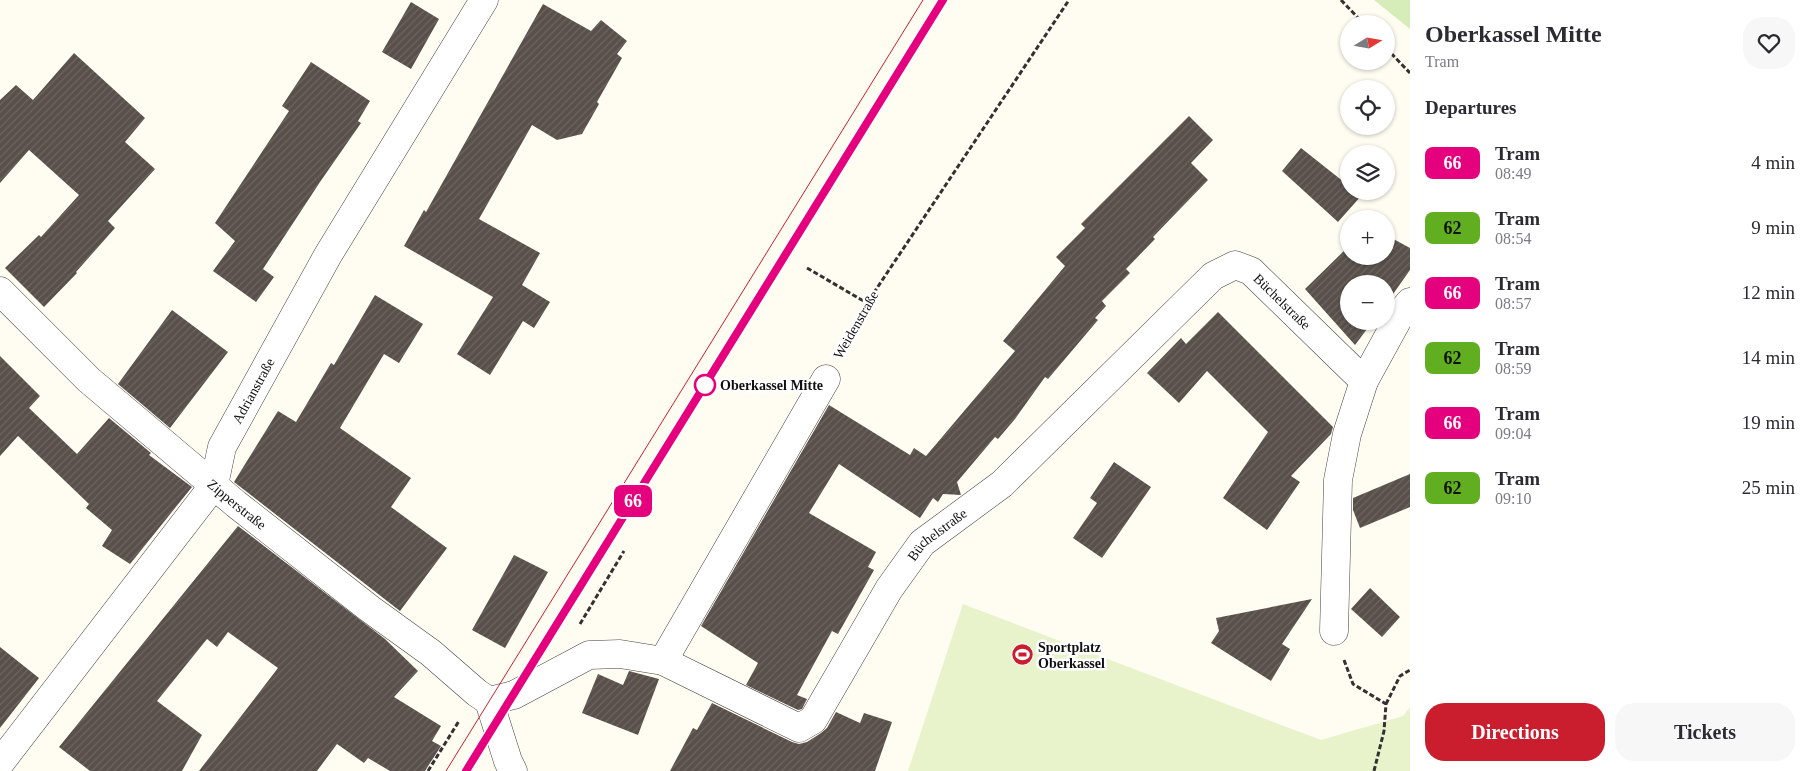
<!DOCTYPE html>
<html lang="en">
<head>
<meta charset="utf-8">
<style>
	body { margin:0; font-family:Georgia,serif; background:#f7f7f7; color:#2b2b33; height:100vh; display:flex; flex-direction:column; font-size:19px; white-space:nowrap }
	* { box-sizing:border-box; margin:0 }
	p { font-size:16px; color:#7c7c81 }
	.icon { flex:none; width:28px; height:28px; fill:none; stroke:currentColor; stroke-width:2; stroke-linecap:round; stroke-linejoin:round }
	.map { position:relative; flex:1; overflow:hidden }
	.panel { display:flex; flex-direction:column; background:#fff; width:400px }
	.panel>* { flex:none }
	.badge { padding:0 10px; border-radius:8px; font-size:18px; line-height:32px }
	.needle { width:32px; rotate:79deg }
	.buttons { position:absolute; left:1340px; top:15px; display:grid; gap:10px }
	.buttons a { display:grid; place-items:center; width:55px; height:55px; border-radius:50%; background:#fff; box-shadow:0 1px 4px #0004; font-size:25px }
	.map>.badge { position:absolute; translate:-50% -50%; box-shadow:0 0 0 2px #fff }
	h2 { padding:0 15px; font-size:19px; line-height:45px }
	.round { display:grid; place-items:center; flex:none; width:52px; height:52px; border-radius:20px; background:#f7f7f7 }
	.head { display:flex; align-items:center; justify-content:space-between; height:85px; padding:0 15px }
	h1 { font-size:24px; font-weight:700; line-height:38px }
	.button { display:flex; gap:10px; margin-top:auto; padding:10px 15px }
	.button a { flex:1; height:58px; border-radius:20px; background:#ca1e2f; color:#fff; font-size:20px; font-weight:700; line-height:58px; text-align:center }
	.button a+a { background:#f7f7f7; color:#2b2b33 }
	ul { padding:0; list-style:none }
	li { display:flex; align-items:center; gap:15px; height:65px; padding:0 15px }
	li div { flex:1 }
	li b { display:block; font-size:19px }
	li em { font-style:normal }
	li .badge { min-width:55px; font-weight:700; text-align:center }
	main { display:flex; flex:1; min-height:0 }
	.map>svg:first-child { display:block }
</style>
</head>
<body>
<main>
<div class="map">
<svg width="1410" height="771" viewBox="0 0 1410 771">
	<defs>
		<pattern id="building-hatch" width="6" height="6" patternUnits="userSpaceOnUse" patternTransform="scale(1.25)"><rect width="6" height="6" fill="#59504b"/><path d="M-1 1l2-2M0 6l6-6M5 7l2-2" fill="none" stroke="#6c6561"/></pattern>
	</defs>
	<rect width="100%" height="100%" fill="#fffcf2"/>
	<path fill="#d7edb9" d="M 1374,0 L 1410,0 L 1410,29 Z"/>
	<path fill="#e8f3cb" d="M 963,604 L 1321,740 L 1403,716 L 1410,707 L 1410,771 L 908,771 Z"/>
	<path fill="url(#building-hatch)" d="M 411,2 L 439,19 L 411,69 L 382,52 Z
		M 543,4 L 591,31 L 601,20 L 627,41 L 617,54 L 622,58 L 597,102 L 599,104 L 582,134 L 557,140 L 532,125 L 479,219 L 540,253 L 522,285 L 550,302 L 534,328 L 523,321 L 490,375 L 457,354 L 493,297 L 404,246 L 424,210 L 426,212 Z
		M 74,53 L 145,118 L 125,142 L 155,169 L 108,221 L 115,228 L 76,272 L 77,273 L 44,307 L 5,268 L 39,235 L 41,237 L 79,195 L 29,150 L 0,183 L 0,100 L 16,85 L 33,100 Z
		M 311,62 L 370,101 L 358,121 L 361,123 L 320,182 L 263,269 L 274,277 L 256,302 L 213,271 L 235,241 L 215,223 L 289,111 L 282,106 Z
		M 1189,116 L 1213,140 L 1191,163 L 1208,180 L 1153,237 L 1155,239 L 1126,269 L 1130,273 L 1102,301 L 1106,306 L 1095,318 L 1098,320 L 1048,379 L 1045,377 L 1015,419 L 998,439 L 995,437 L 957,482 L 961,495 L 943,494 L 938,502 L 933,498 L 920,518 L 839,464 L 809,513 L 876,552 L 868,567 L 874,570 L 838,634 L 832,631 L 797,695 L 807,699 L 802,709 L 798,710 L 746,685 L 758,663 L 701,626 L 829,405 L 910,455 L 914,448 L 926,456 L 1015,351 L 1003,341 L 1065,266 L 1056,257 L 1085,228 L 1081,224 Z
		M 1301,148 L 1349,186 L 1349,191 L 1355,191 L 1361,196 L 1338,222 L 1282,171 Z
		M 1386,235 L 1410,248 L 1410,270 L 1386,304 L 1386,284 L 1349,284 L 1349,321 L 1373,321 L 1355,345 L 1305,289 L 1349,246 L 1349,256 L 1386,256 Z
		M 375,295 L 423,324 L 399,363 L 384,354 L 340,428 L 411,478 L 391,507 L 447,548 L 400,611 L 234,482 L 278,411 L 296,422 L 331,363 L 334,365 Z
		M 172,310 L 228,352 L 170,428 L 118,384 Z
		M 1218,312 L 1333,427 L 1331,434 L 1291,476 L 1300,482 L 1267,530 L 1223,498 L 1268,432 L 1207,371 L 1179,403 L 1147,373 L 1181,338 L 1186,344 Z
		M 0,356 L 40,396 L 29,408 L 77,454 L 109,418 L 151,453 L 149,455 L 192,487 L 130,564 L 102,546 L 112,530 L 86,508 L 89,504 L 18,436 L 0,456 Z
		M 1114,462 L 1151,487 L 1102,558 L 1073,538 L 1097,503 L 1090,498 Z
		M 1410,474 L 1410,507 L 1360,528 L 1353,510 L 1353,498 Z
		M 238,526 L 385,639 L 418,671 L 394,697 L 441,726 L 432,741 L 441,746 L 425,771 L 390,771 L 368,758 L 364,763 L 337,744 L 317,771 L 199,771 L 278,668 L 228,632 L 217,647 L 207,639 L 157,701 L 202,735 L 182,771 L 90,771 L 59,747 Z
		M 514,555 L 548,572 L 505,648 L 472,630 Z
		M 1370,588 L 1400,617 L 1382,637 L 1351,609 Z
		M 1312,599 L 1282,644 L 1290,649 L 1271,681 L 1211,643 L 1219,631 L 1216,618 Z
		M 0,647 L 39,678 L 0,728 Z
		M 629,671 L 659,679 L 638,735 L 582,713 L 598,674 L 623,685 Z
		M 712,703 L 792,742 L 799,744 L 807,742 L 821,733 L 827,728 L 836,712 L 860,723 L 864,713 L 892,722 L 875,771 L 670,771 L 693,728 L 697,730 Z"/>
	<g fill="none" stroke-linecap="round" stroke-linejoin="round">
		<defs>
			<g id="minor">
				<path id="s1" d="M 0,291 L 89,380 L 236,504 L 370,609 L 431,653 L 477,693 L 489,701"/>
				<path d="M 1334,631 L 1338,480 L 1347,434 L 1364,381"/>
				<path d="M 663,661 L 826,379"/>
				<path id="s2" d="M 489,701 L 514,695 L 589,655 L 620,654 L 663,661 L 799,728 L 813,720 L 889,589 L 922,543 L 1002,484 L 1213,276 L 1235,265 L 1251,271 L 1364,381 L 1403,310 L 1410,302"/>
				<path d="M 489,701 L 508,761 L 513,771"/>
				<path id="s3" d="M 0,763 L 214,485 L 222,447 L 328,255 L 484,0"/>
			</g>
		</defs>
		<use href="#minor" stroke="#434343" stroke-width="29"/>
		<path stroke="#323232" stroke-width="3" stroke-dasharray="5 2.5" stroke-linecap="butt" d="M 1341,0 L 1364,24
			M 1386,48 L 1410,73
			M 807,268 L 867,303
			M 841,352 L 867,303 L 1069,0
			M 580,624 L 624,551
			M 1344,660 L 1353,684 L 1386,704 L 1384,731 L 1374,771
			M 1386,704 L 1400,676 L 1410,670
			M 428,771 L 459,721"/>
		<use href="#minor" stroke="#fff" stroke-width="28"/>
		<path stroke="#ca1e2f" stroke-width="1" d="M 446,771 L 923,0
			M 466,771 L 943,0"/>
	</g>
	<g fill="none" stroke-linecap="round" stroke-linejoin="round">
		<defs>
			<path id="line" d="M 466,771 L 943,0"/>
		</defs>
		<use href="#line" stroke="#fff" stroke-width="11"/>
		<use href="#line" stroke="#e5007d" stroke-width="8"/>
	</g>
	<defs>
		<symbol id="stadium-disc" viewBox="-11 -11 22 22"><circle r="9.5" fill="#ca1e2f" stroke="#fff"/><path d="M0-5a6.5 5 0 1 0 0 10a6.5 5 0 1 0 0-10ZM-3.5-1.8h7v3.6h-7Z" fill="#fff"/></symbol>
	</defs>
	<g fill-rule="evenodd">
		<use href="#stadium-disc" x="1010" y="642" width="25" height="25"/>
	</g>
	<circle fill="#fff" stroke="#e5007d" stroke-width="2.5" cx="705" cy="385" r="10"/>
	<g text-anchor="middle" dominant-baseline="central" stroke-width="5" stroke-linejoin="round" paint-order="stroke">
		<g font-size="14" fill="#101010" stroke="#fff">
			<text stroke="none"><textPath href="#s2" startOffset="1042">Büchelstraße</textPath></text>
			<text transform="translate(856 325) rotate(-60)">Weidenstraße</text>
			<text stroke="none"><textPath href="#s3" startOffset="454">Adrianstraße</textPath></text>
			<text stroke="none"><textPath href="#s1" startOffset="319">Zipperstraße</textPath></text>
			<text stroke="none"><textPath href="#s2" startOffset="578">Büchelstraße</textPath></text>
		</g>
		<g font-size="14" font-weight="bold" fill="#101010" stroke="#fff" text-anchor="start">
			<text x="720" y="385">Oberkassel Mitte</text>
		</g>
		<g font-size="14" font-weight="bold" fill="#101010" stroke="#fff" text-anchor="start">
			<text x="1038" y="647">Sportplatz<tspan x="1038" dy="16">Oberkassel</tspan></text>
		</g>
	</g>
</svg>
<div class="buttons">
<a><svg class="needle" viewBox="-14 -14 28 28"><path d="M0-13l5 13h-10z" fill="#e53935"/><path d="M0 13l5-13h-10z" fill="#7c7c81"/></svg></a>
<a><svg class="icon" aria-label="locate" viewBox="0 0 24 24"><circle cx="12" cy="12" r="6"/><path d="M12 2v4M12 18v4M2 12h4M18 12h4"/></svg></a>
<a><svg class="icon" aria-label="layers" viewBox="0 0 24 24"><path d="M12 4l9 5-9 5-9-5zM3 14l9 5 9-5"/></svg></a>
<a>+</a>
<a>−</a>
</div>
<b class="badge" style="left:633px;top:501px;background:#e5007d;color:#fff">66</b>
</div>
<section class="panel">
<div class="head"><div><h1>Oberkassel Mitte</h1><p>Tram</p></div><a class="round"><svg class="icon" aria-label="heart" viewBox="0 0 24 24"><path d="M12 20l-8-8c-3-5 5-10 8-4 3-6 11-1 8 4z"/></svg></a></div>
<h2>Departures</h2>
<ul>
<li><span class="badge" style="background:#e5007d;color:#fff">66</span><div><b>Tram</b><p>08:49</p></div><em>4 min</em></li>
<li><span class="badge" style="background:#61af20;color:#111">62</span><div><b>Tram</b><p>08:54</p></div><em>9 min</em></li>
<li><span class="badge" style="background:#e5007d;color:#fff">66</span><div><b>Tram</b><p>08:57</p></div><em>12 min</em></li>
<li><span class="badge" style="background:#61af20;color:#111">62</span><div><b>Tram</b><p>08:59</p></div><em>14 min</em></li>
<li><span class="badge" style="background:#e5007d;color:#fff">66</span><div><b>Tram</b><p>09:04</p></div><em>19 min</em></li>
<li><span class="badge" style="background:#61af20;color:#111">62</span><div><b>Tram</b><p>09:10</p></div><em>25 min</em></li>
</ul>
<div class="button"><a>Directions</a><a>Tickets</a></div>
</section>
</main>
</body>
</html>
